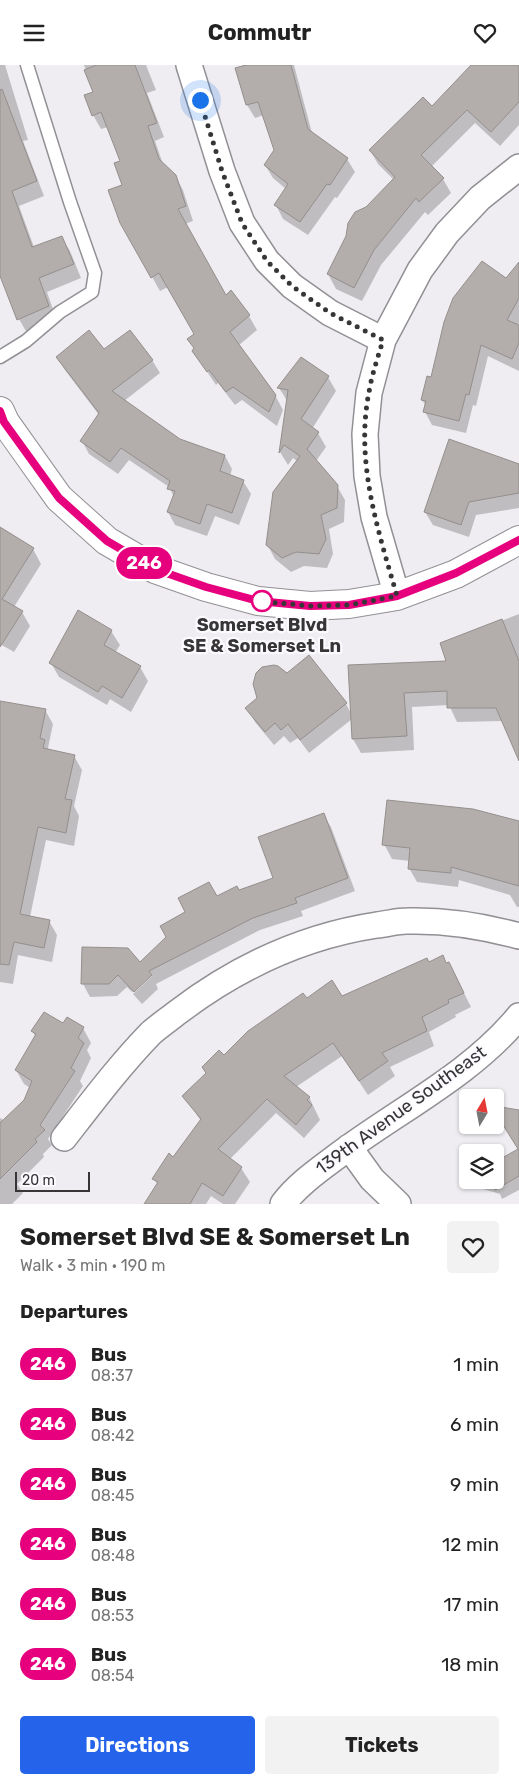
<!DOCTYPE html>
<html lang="en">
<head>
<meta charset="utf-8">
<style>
	body { margin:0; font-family:Rubik,sans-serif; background:#f2f2f2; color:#222; height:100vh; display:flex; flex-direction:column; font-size:19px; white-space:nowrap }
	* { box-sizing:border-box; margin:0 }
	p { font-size:16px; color:#767676 }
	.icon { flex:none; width:28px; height:28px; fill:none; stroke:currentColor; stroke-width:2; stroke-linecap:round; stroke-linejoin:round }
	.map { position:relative; height:1139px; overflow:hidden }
	.sheet { display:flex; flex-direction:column; background:#fff; flex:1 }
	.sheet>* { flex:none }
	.badge { padding:0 10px; border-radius:16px; font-size:18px; line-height:32px }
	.needle { width:32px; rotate:10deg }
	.controls { position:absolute; left:459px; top:1024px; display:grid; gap:10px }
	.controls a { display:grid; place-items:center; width:45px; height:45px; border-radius:5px; background:#fff; box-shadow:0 1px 4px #0004; font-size:25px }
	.scale { position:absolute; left:15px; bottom:12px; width:75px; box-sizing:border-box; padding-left:5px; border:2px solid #363637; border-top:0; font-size:14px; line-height:18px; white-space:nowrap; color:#363637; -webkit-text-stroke:4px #fcfaff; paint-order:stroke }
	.you { position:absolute; width:25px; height:25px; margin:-12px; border:4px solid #fff; border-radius:50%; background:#1a73e8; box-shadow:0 0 0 8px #1a73e833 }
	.map>.badge { position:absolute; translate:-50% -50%; box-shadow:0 0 0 2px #fff }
	h2 { padding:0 20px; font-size:19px; line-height:45px }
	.round { display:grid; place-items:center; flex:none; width:52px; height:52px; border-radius:5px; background:#f2f2f2 }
	.headline { display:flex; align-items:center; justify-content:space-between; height:85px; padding:0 20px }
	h1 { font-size:24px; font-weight:700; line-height:38px }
	.button { display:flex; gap:10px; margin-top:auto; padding:10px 20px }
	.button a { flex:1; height:58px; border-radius:5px; background:#2563eb; color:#fff; font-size:20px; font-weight:700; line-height:58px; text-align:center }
	.button a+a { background:#f2f2f2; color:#222 }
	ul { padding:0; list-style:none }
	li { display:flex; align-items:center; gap:15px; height:60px; padding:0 20px }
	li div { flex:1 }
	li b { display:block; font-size:19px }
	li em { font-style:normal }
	li .badge { min-width:55px; font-weight:700; text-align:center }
	header { display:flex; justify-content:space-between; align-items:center; height:65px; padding:0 20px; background:#fff; font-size:22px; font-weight:700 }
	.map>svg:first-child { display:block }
</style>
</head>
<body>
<header><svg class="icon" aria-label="menu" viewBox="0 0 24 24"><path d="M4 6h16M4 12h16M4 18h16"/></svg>Commutr<svg class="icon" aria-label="heart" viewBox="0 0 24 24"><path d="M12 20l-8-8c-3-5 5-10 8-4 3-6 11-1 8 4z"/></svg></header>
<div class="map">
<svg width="519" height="1139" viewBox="0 0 519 1139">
	<rect width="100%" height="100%" fill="#efedf1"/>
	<path fill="#0003" d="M 0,0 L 5,0 L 28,75 L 23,76 L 44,131 L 19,141 L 34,182 L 61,172 L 70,186 L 81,213 L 47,227 L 57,256 L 27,268 L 19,254 L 0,205 Z
		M 84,0 L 146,0 L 156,25 L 147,28 L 164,72 L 155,76 L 163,99 L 175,110 L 183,125 L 193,156 L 185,159 L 225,231 L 231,227 L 249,251 L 257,265 L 238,281 L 275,330 L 283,345 L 277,361 L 242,335 L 235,340 L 218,318 L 216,320 L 193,286 L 195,285 L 195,270 L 168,222 L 160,226 L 121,157 L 123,121 L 121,97 L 108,62 L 101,64 L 93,50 L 94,28 Z
		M 243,0 L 294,0 L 312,68 L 347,94 L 355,107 L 337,133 L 335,132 L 308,170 L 283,154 L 276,140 L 286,124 L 273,113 L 265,100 L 275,85 L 264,50 L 255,53 L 247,40 L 237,4 L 243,2 Z
		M 472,0 L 519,0 L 519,60 L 500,81 L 475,58 L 431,102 L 443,114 L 451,128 L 428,150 L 425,147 L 381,200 L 362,236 L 336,224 L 328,209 L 367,143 L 394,115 L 378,99 L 370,85 L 432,43 Z
		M 519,199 L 519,258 L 517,261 L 519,262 L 519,306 L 488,291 L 476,341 L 473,340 L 466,368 L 432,360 L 425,347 L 426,341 L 422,335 L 432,314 Z
		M 104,286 L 152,295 L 160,308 L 124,336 L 180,375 L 225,391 L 232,404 L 230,411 L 243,416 L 251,429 L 239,460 L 215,451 L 207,471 L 175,460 L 168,447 L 174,432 L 169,422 L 129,395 L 118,409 L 89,389 L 82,376 L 99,350 L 65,305 L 57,292 Z
		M 328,312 L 336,326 L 312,364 L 318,368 L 326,382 L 316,396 L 337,421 L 345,435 L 344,457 L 329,464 L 333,489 L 327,503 L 304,501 L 291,507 L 275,494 L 267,479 L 297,396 L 293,393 L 288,400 L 280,387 L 288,337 L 279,323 Z
		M 519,420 L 519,443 L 476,450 L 469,472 L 433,460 L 425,447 Z
		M 0,472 L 33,484 L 41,499 L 14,542 L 22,547 L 30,561 L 14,587 L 0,579 Z
		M 519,549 L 519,695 L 503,656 L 457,657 L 449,640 L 412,642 L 414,685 L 361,688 L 353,674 L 352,654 L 309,688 L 298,673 L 290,678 L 284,671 L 274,680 L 255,657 L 247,643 L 287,610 L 346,639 L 352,650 L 448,597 L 442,579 Z
		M 111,566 L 120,580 L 115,588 L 140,602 L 148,616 L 131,647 L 110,634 L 107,640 L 59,612 L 51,598 Z
		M 0,638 L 45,645 L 53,659 L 48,683 L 49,685 L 74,691 L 82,705 L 74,741 L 79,751 L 74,781 L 46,775 L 30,852 L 49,856 L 57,870 L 52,897 L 18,890 L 13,919 L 0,917 Z
		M 323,749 L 331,762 L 355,826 L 301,846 L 303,851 L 260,865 L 156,919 L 158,924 L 142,939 L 133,929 L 152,911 L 152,908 L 132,927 L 127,922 L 117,931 L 90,932 L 83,919 L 140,899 L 217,833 L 275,814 Z
		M 519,757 L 519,842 L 517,842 L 510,830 L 459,815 L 458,822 L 417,817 L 409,803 L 410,796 L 392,794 L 384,779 Z
		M 429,898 L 449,898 L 471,942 L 455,950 L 456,952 L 429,967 L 434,981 L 390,1002 L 395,1011 L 368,1030 L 342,991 L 296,1022 L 309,1032 L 320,1055 L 304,1073 L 276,1048 L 230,1094 L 241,1103 L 250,1117 L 235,1139 L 223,1139 L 211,1131 L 206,1139 L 146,1139 L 158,1120 L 154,1114 L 173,1094 L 201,1056 L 184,1031 L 224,992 L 307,935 L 342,932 Z
		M 63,960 L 83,963 L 91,978 L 87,985 L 91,993 L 80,1016 L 83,1021 L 48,1074 L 52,1080 L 43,1089 L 44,1092 L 17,1119 L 23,1128 L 12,1139 L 0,1139 L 0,1054 L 1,1053 L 4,1056 L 25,1036 L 30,1023 L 24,1019 L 16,1005 L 36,972 L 32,966 Z
		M 519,1085 L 519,1125 L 502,1134 L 500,1129 L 476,1122 L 472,1115 L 495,1115 L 495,1099 Z"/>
	<path fill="#b3aeac" stroke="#948f8d" d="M 96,0 L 135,0 L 157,58 L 148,61 L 159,94 L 176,110 L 186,141 L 178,144 L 226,230 L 231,225 L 250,250 L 230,267 L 276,330 L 269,347 L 233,322 L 226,327 L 209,305 L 207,307 L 192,286 L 194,283 L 187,274 L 194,269 L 159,208 L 151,213 L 120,158 L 108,125 L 122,120 L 114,98 L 120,96 L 101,47 L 92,51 L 84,30 L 93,27 L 84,5 Z
		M 246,0 L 291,0 L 308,64 L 348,93 L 330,120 L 327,119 L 300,157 L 274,140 L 288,119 L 264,100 L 274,85 L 258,37 L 246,40 L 235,3 Z
		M 471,0 L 519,0 L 519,37 L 491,67 L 467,45 L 421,90 L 444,113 L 419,137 L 416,133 L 374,185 L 354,223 L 327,209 L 346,171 L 348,158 L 355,147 L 366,142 L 395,112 L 369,85 L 423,32 L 432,41 Z
		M 2,24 L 37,116 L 12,126 L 32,182 L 62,171 L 74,199 L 39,213 L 49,241 L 17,255 L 0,211 L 0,25 Z
		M 482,196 L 506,213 L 519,197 L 519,233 L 507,255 L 519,260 L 519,278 L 512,294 L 481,280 L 469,330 L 466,329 L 459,356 L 423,347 L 426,336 L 421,335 L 427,311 L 431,312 L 444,257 L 453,233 Z
		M 89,265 L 104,284 L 130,265 L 153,295 L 112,326 L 180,374 L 225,390 L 220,406 L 244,415 L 232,448 L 207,439 L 200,459 L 167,447 L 175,426 L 167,424 L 170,416 L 121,383 L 110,397 L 80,376 L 99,348 L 56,292 Z
		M 301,292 L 329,311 L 301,354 L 319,367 L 307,384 L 338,420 L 337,443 L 321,450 L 326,474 L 319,489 L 296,487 L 282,493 L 266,480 L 273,427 L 300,391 L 284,380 L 279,388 L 288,325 L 277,323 Z
		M 449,374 L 519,399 L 519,428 L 469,437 L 461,460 L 424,447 Z
		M 0,462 L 34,483 L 2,534 L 23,546 L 0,582 Z
		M 78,545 L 112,565 L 104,580 L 141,601 L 122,633 L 102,621 L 98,627 L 49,598 Z
		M 502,554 L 519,596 L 519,696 L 496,643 L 447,643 L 447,626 L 404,628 L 407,671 L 352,674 L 348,600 L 446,596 L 440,578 Z
		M 309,590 L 347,638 L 300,675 L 288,659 L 281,665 L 275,658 L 265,667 L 245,643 L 257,633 L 253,619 L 256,608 L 262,602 L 274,600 L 278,601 L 287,608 Z
		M 0,636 L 46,644 L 40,673 L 45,675 L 43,683 L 75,690 L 65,734 L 72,735 L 66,768 L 38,762 L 20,849 L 50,855 L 44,883 L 14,877 L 9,900 L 0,899 Z
		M 387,735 L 473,744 L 519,756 L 519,821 L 451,802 L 451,808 L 408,804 L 410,783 L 382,780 Z
		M 324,748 L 348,813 L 295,833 L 297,838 L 253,853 L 149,906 L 152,910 L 134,927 L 118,910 L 109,919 L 81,919 L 82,882 L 128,883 L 140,897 L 166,872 L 160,861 L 185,847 L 178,833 L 209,817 L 217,831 L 237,821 L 239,825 L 273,813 L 258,772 Z
		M 443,890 L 446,898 L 449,897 L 464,928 L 448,935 L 449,938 L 422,952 L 427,966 L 382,988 L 388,996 L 359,1016 L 333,978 L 284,1011 L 310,1032 L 307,1035 L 312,1040 L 296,1060 L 267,1034 L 218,1084 L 242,1102 L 223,1131 L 202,1118 L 190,1139 L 144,1139 L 158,1117 L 152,1114 L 169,1088 L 173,1092 L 201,1054 L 182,1031 L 206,1008 L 202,1002 L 219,985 L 224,990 L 248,966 L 303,928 L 307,933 L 332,915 L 342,931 L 427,893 L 429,897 Z
		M 44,947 L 63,958 L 67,952 L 84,962 L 78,973 L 84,978 L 71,1003 L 75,1006 L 40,1060 L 45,1065 L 35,1074 L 37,1077 L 0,1114 L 0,1058 L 24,1035 L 32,1016 L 15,1005 L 36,969 L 31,966 Z
		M 495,1041 L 519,1045 L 519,1111 L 495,1125 L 495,1097 L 518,1084 L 495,1047 Z"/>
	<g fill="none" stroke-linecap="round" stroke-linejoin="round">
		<defs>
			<path id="lane" d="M 0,292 L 26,276 L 60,247 L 92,227 L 95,208 L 70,137 L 27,0"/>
			<path id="street" d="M 189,0 L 222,106 L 242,158 L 267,196 L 292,221 L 330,248 L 383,275
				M 397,531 L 374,452 L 367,411 L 365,369 L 369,328 L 383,275 L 420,205 L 447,168 L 480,133 L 519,102
				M 64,1073 C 92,1037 119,1001 151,968 C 159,961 169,954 178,947 C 236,903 304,871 377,860 C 387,859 397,856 407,856 C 445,855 483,861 519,871
				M 349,1082 L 372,1114 L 398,1139
				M 283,1139 C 298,1119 320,1104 340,1089 C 399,1045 473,1008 519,951"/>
			<path id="secondary" d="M 0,346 L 5,357 L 59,433 L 107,476 L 155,504 L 206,522 L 258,536 L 310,541 L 349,539 L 397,531 L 456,509 L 519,475"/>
		</defs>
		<use href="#lane" stroke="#929094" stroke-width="15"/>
		<use href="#street" stroke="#929094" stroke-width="28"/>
		<use href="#secondary" stroke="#929094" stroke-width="30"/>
		<use href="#lane" stroke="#fff" stroke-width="12"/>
		<use href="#street" stroke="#fff" stroke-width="25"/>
		<use href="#secondary" stroke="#fff" stroke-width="28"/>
	</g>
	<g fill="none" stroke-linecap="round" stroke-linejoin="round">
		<defs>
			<path id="line" d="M 0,346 L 4,357 L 59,433 L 107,476 L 155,504 L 206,522 L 258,536 L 310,541 L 349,540 L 397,531 L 456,508 L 519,475"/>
		</defs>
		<use href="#line" stroke="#fff" stroke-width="11"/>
		<use href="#line" stroke="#e6007e" stroke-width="8"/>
		<path stroke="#363637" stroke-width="5" stroke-dasharray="0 9" d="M 200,35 L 222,106 L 242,158 L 267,196 L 292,221 L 330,248 L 383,275 C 378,292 372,309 369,327 C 355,397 378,465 397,531 L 349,540 L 310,541 L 258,536 L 262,536"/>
	</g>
	<circle fill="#fff" stroke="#e6007e" stroke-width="2.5" cx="262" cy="536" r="10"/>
	<g text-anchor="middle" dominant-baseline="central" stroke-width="4.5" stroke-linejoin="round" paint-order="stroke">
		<g font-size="18" font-weight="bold" fill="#363637" stroke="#fcfaff">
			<text x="262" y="560">Somerset Blvd<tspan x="262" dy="21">SE &amp; Somerset Ln</tspan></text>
		</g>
		<g font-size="18" fill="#363637" stroke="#fcfaff">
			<text transform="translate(401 1045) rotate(-36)">139th Avenue Southeast</text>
		</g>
	</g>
</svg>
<div class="controls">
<a><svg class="needle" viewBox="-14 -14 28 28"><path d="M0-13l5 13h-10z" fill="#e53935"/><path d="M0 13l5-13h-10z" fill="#767676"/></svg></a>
<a><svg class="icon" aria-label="layers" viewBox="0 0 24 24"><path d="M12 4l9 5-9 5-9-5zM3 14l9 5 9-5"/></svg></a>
</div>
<div class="scale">20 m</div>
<div class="you" style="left:200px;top:35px"></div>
<b class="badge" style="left:144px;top:498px;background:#e6007e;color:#fff">246</b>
</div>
<section class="sheet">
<div class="headline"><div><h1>Somerset Blvd SE &amp; Somerset Ln</h1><p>Walk · 3 min · 190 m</p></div><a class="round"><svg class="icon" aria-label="heart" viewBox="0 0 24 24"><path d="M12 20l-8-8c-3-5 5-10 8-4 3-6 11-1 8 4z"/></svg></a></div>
<h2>Departures</h2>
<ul>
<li><span class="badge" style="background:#e6007e;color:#fff">246</span><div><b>Bus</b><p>08:37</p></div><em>1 min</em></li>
<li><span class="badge" style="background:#e6007e;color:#fff">246</span><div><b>Bus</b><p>08:42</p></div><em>6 min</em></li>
<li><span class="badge" style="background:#e6007e;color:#fff">246</span><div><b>Bus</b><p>08:45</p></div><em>9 min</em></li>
<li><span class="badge" style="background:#e6007e;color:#fff">246</span><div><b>Bus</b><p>08:48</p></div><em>12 min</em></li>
<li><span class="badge" style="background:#e6007e;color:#fff">246</span><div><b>Bus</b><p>08:53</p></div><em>17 min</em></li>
<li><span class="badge" style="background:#e6007e;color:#fff">246</span><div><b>Bus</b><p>08:54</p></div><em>18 min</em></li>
</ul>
<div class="button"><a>Directions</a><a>Tickets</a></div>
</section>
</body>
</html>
